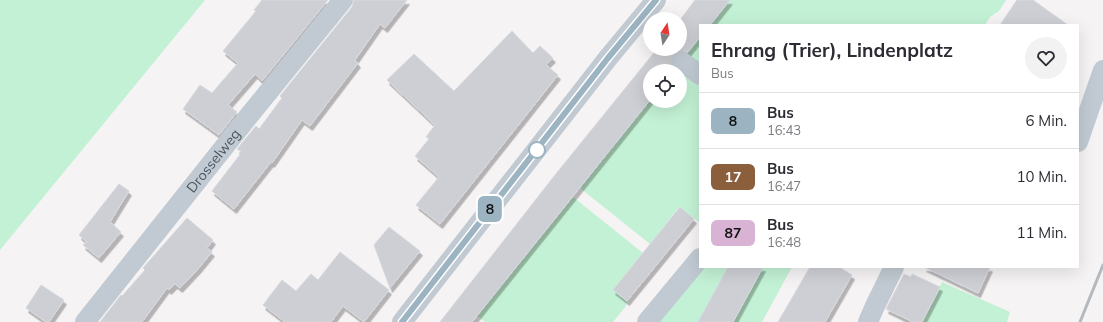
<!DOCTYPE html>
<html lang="de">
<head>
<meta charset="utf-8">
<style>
	body { margin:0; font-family:Mulish,sans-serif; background:#f2f2f3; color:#2b2b33; height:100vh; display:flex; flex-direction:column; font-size:15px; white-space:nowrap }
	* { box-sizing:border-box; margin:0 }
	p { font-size:13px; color:#7c7c81 }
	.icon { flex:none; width:22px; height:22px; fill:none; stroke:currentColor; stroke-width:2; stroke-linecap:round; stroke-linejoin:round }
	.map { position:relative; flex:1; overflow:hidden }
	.panel { position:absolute; left:699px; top:24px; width:380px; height:244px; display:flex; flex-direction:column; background:#fff; border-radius:0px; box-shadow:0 4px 16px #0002 }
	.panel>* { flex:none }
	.badge { padding:0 8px; border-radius:6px; font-size:14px; line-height:26px }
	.needle { width:26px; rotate:12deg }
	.fabs { position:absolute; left:643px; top:12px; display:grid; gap:8px }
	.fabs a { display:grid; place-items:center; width:44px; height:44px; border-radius:50%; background:#fff; box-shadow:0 4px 16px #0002; font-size:20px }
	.map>.badge { position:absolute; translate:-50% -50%; box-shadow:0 0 0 2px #fff }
	.round { display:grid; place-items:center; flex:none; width:42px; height:42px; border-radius:21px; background:#f2f2f3 }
	.headline { display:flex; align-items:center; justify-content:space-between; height:68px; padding:0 12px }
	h1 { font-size:19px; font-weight:700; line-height:30px }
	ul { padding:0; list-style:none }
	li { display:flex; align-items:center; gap:12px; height:56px; padding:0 12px; border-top:1px solid #e1e1e2 }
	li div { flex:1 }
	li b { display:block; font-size:15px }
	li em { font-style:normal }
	li .badge { min-width:44px; font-weight:700; text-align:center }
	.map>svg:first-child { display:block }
</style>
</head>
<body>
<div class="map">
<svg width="1103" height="322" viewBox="0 0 1103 322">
	<defs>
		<filter id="shadow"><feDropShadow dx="2.5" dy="4.5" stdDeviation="0" flood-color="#0004"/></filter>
	</defs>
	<rect width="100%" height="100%" fill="#f5f3f3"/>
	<path fill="#c3f1d5" d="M 0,0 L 205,0 L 0,250 Z
		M 729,0 L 1006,0 L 999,11 L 990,17 L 985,25 L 709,25 Z
		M 700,37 L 700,66 L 686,55 Z
		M 676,67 L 700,85 L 700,223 L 679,207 L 650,244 L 580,188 L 650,100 L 650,101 L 680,101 L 680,71 L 673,71 Z
		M 573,197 L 643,253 L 613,290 L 627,301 L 626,306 L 613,322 L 485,322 L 477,316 Z
		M 701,267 L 792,267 L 762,322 L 657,322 Z
		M 942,282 L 1010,312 L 1007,322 L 922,322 Z"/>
	<path fill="#cdcfd5" stroke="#d7d9de" filter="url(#shadow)" d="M 262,0 L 328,0 L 262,81 L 255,74 L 228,105 L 237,112 L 219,135 L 183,109 L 200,85 L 212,93 L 238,63 L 223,51 L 256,11 L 254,10 Z
		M 354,0 L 407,0 L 385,28 L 380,24 L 355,60 L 358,63 L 310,126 L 302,120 L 272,163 L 271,162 L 234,209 L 212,191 L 242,152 L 237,149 L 256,126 L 259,129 L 282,98 L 280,96 L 352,7 Z
		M 695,0 L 730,0 L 710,25 L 700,25 L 700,37 L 688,52 L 682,50 L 677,50 L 672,54 L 670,60 L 670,65 L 674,70 L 673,71 L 650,71 L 650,100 L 472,322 L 440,322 L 555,175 L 657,49 L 680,49 L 680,20 Z
		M 1017,0 L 1033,0 L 1068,25 L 1000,25 Z
		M 512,31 L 533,53 L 540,46 L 553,58 L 546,65 L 558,75 L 440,224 L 416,205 L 439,177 L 415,156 L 429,139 L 426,137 L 435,125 L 387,80 L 414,54 L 454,91 Z
		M 119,184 L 129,191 L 110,222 L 121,232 L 99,258 L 83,245 L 87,242 L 79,235 Z
		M 680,207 L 694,219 L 627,301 L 613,290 Z
		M 187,218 L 213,240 L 207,248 L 212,252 L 198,269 L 180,288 L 175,284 L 169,290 L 167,288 L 142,322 L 100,322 L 121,295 L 122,296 L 145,270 L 143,268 Z
		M 389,227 L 420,251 L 390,288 L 374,245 Z
		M 340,252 L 389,290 L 364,322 L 343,306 L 331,322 L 285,322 L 263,305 L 282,280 L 296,291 L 311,274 L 318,280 Z
		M 728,267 L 763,267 L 733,322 L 698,322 Z
		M 810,267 L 839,267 L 852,275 L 825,322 L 778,322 Z
		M 924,267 L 990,267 L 978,293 Z
		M 904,274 L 911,277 L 912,274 L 940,287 L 922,322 L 913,322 L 886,309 Z
		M 41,285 L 64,300 L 49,322 L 46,322 L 26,308 Z"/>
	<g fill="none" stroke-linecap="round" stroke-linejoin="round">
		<path stroke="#caccce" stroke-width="20" stroke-dasharray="20 10" stroke-linecap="butt" d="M 667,49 L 681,61"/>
		<g stroke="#c1cad2" stroke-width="20">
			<path d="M 681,61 L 700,75"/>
			<path d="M 1078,142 L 1103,70"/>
			<path id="s1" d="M 85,322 L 252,112 L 343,0"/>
			<path d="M 402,322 L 608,58 L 656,0"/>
			<path d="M 647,322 L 700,258"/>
			<path d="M 868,322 L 875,306 L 894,267"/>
		</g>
		<path stroke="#b5b8bd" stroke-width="3" d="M 1080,322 L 1103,265"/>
	</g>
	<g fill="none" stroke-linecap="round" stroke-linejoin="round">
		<defs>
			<path id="line" d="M 402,322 L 608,58 L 656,0"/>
		</defs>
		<use href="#line" stroke="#fff" stroke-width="9"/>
		<use href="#line" stroke="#9cb3c2" stroke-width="6"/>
	</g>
	<circle fill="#fff" stroke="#9cb3c2" stroke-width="2" cx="537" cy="150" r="8"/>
	<g text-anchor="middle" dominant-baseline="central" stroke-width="3.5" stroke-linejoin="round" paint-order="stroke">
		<g font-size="14" fill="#4a5661" stroke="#fff">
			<text stroke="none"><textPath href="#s1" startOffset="206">Drosselweg</textPath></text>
		</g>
	</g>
</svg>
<div class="fabs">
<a><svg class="needle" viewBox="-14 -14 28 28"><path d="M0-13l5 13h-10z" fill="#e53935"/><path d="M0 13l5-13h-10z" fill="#7c7c81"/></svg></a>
<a><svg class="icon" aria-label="locate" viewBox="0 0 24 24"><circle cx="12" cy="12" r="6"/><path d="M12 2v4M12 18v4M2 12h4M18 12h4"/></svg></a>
</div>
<b class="badge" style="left:490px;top:209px;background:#9cb3c2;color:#111">8</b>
<section class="panel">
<div class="headline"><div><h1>Ehrang (Trier), Lindenplatz</h1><p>Bus</p></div><a class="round"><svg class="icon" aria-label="heart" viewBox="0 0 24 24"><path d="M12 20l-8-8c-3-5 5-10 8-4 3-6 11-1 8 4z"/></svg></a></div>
<ul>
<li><span class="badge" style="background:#9cb3c2;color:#111">8</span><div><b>Bus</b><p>16:43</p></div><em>6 Min.</em></li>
<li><span class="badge" style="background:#8b5e3c;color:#fff">17</span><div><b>Bus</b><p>16:47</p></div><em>10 Min.</em></li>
<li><span class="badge" style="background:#d9b3d4;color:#111">87</span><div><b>Bus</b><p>16:48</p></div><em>11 Min.</em></li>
</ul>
</section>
</div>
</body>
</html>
